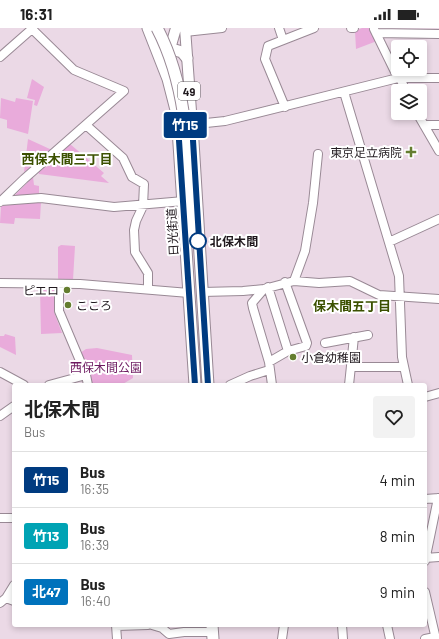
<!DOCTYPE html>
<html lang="en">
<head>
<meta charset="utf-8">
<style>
	body { margin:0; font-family:Barlow,"Noto Sans JP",sans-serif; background:#f2f2f2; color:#222; height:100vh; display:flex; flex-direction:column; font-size:15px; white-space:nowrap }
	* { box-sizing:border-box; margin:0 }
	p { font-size:13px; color:#767676 }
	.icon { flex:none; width:22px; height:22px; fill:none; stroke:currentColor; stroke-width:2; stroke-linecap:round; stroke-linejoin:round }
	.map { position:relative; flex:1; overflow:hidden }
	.panel { position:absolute; left:12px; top:355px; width:415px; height:244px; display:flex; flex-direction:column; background:#fff; border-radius:4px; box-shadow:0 2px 6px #0003 }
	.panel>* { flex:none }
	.badge { padding:0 8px; border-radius:3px; font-size:14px; line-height:26px }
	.buttons { position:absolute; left:391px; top:12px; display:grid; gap:8px }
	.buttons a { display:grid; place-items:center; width:36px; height:36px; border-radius:4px; background:#fff; box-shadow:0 2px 6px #0003; font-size:20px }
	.map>.badge { position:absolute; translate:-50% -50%; box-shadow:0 0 0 2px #fff }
	.round { display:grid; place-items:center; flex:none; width:42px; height:42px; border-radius:4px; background:#f2f2f2 }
	.headline { display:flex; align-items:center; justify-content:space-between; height:68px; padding:0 12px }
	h1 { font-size:19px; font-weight:700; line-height:30px }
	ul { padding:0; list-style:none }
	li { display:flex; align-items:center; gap:12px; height:56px; padding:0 12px; border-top:1px solid #e0e0e0 }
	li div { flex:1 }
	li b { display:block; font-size:15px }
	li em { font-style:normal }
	li .badge { min-width:44px; font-weight:700; text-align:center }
	.status { display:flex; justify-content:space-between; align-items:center; height:28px; padding:0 20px; background:#fff; direction:ltr }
	.status svg { height:11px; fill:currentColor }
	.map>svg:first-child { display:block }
</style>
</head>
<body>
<div class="status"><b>16:31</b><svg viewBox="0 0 49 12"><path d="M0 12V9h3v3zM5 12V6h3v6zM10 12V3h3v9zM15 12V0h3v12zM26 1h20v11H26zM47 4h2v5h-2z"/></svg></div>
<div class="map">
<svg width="439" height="611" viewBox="0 0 439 611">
	<rect width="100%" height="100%" fill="#ebd9e6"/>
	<path fill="#e9abdb" d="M 362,0 L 369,0 L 377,13 L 356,21 L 355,3 Z
		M 32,51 L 44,59 L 37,78 L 34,77 L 35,72 L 27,70 Z
		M 1,70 L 15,74 L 16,70 L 33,73 L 28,106 L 7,100 L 7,92 L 0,90 Z
		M 28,111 L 52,122 L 24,144 Z
		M 70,116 L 104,145 L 101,148 L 109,155 L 39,146 L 38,143 Z
		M 33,149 L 34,157 L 39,158 L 39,166 L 13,169 Z
		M 41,174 L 40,191 L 15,190 L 14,196 L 0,195 L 1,178 Z
		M 61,217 L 75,218 L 73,252 L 59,252 L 58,250 L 58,219 Z
		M 40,261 L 54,262 L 54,284 L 62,305 L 41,306 Z
		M 5,306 L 15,309 L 16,327 L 0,319 L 0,308 L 4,308 Z
		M 97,320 L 132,327 L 133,350 L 121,357 L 90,357 L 80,325 L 86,321 Z"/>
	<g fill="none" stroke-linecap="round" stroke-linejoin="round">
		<defs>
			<path id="minor" d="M 279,0 L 283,12
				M 351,0 L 354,0
				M 374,1 L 398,50
				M 185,4 L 222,0
				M 376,5 L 439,6
				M 0,29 L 33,0
				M 400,50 L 406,63
				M 344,64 L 399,248 L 402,329 L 408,357
				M 285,79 L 265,31 L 268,18 L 314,0
				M 417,85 L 439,123
				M 86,97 L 123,130 L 132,149 L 144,156 L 143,178 L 136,193 L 134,202 L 135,224 L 148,245 L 148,261
				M 187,97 L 225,93 L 398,50 L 439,50
				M 424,97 L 439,97
				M 1,173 L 41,170 L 114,179 L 184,173
				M 0,174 L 24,151 L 124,63 L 74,42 L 32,1
				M 389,214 L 439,191
				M 294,253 L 305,223 L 313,175 L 318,126
				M 285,254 L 307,315 L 306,318 L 288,323
				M 0,255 L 80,256 L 189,265
				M 59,256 L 59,283 L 86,347 L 88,357
				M 268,259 L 288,323 L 269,334
				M 264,261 L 252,275 L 253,280 L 269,334 L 272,357
				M 202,264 L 243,263 L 264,261 L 294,253 L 319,255 L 350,253 L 379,267 L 439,271
				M 325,315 L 368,307
				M 351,339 L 404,339
				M 0,344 L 24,357
				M 49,357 L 86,347
				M 230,357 L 250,348 L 269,342
				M 349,357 L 354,309
				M 425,369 L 439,365
				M 0,388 L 14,378
				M 425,471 L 439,470
				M 0,490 L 14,490
				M 425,530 L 439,529
				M 425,533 L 438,470
				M 425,564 L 436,611
				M 6,570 L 14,573
				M 0,575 L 6,570 L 14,557
				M 116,597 L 117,611
				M 152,597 L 162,600 L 169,606 L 184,604 L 212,604
				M 342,597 L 343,611
				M 387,597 L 390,611
				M 116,598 L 148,597
				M 282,611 L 284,597
				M 425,611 L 435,609"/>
			<path id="major" d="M 185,0 L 192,97
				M 169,24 L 176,0"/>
			<path id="highway" d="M 148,0 L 168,51 L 177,86 L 195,357
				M 168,34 L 169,24 L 175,22 L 182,24 L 187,30
				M 192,97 L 208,357
				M 212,597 L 213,611"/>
		</defs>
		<use href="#minor" stroke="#998995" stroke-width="10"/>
		<use href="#major" stroke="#998995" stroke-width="12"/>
		<use href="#highway" stroke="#998995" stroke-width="13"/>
		<use href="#minor" stroke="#fff" stroke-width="8"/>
		<use href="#major" stroke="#fff" stroke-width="10"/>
		<use href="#highway" stroke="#fff" stroke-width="11"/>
		<defs>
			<path id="highway-bridge" d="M 157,0 C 191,65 188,140 192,211"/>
		</defs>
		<use href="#highway-bridge" stroke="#998995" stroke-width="13" stroke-linecap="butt"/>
		<use href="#highway-bridge" stroke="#fff" stroke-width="11"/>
	</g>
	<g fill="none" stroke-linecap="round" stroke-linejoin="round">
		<defs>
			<path id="line" d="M 195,357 L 178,97 L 192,96 L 208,357"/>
		</defs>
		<use href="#line" stroke="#fff" stroke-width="9"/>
		<use href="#line" stroke="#003b80" stroke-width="6"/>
	</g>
	<g fill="#647d2f" stroke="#fff" stroke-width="1.5">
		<path d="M409 118h4v4h4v4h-4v4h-4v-4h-4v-4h4z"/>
		<circle cx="67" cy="262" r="4"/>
		<circle cx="68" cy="277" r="4"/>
		<circle cx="293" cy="329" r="4"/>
	</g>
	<circle fill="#fff" stroke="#003b80" stroke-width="2" cx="198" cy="213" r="8"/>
	<g text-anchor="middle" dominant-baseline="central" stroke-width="4" stroke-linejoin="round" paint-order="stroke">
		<rect fill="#fff" stroke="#635e62" stroke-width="1" x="178" y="54" width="22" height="18" rx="3"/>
		<g font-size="11" font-weight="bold" fill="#20191e">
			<text x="189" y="63">49</text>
		</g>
		<g font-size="12" fill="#20191e" stroke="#fff" text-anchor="end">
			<text x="402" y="124">東京足立病院</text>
			<text x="59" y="262">ピエロ</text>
			<text x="76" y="277" text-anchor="start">こころ</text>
			<text x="301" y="329" text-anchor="start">小倉幼稚園</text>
		</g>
		<g font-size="12" fill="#20191e" stroke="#fff">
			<text transform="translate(172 204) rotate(-93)">日光街道</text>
		</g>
		<g font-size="12" font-weight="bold" fill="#20191e" stroke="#fff" text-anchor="start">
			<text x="210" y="213">北保木間</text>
		</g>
		<g font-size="12" fill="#6d1b61" stroke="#fff">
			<text x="106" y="339">西保木間公園</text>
		</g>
		<g font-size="13" font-weight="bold" fill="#3c5101" stroke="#fff">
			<text x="67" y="131">西保木間三丁目</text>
			<text x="352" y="278">保木間五丁目</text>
		</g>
	</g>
</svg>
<div class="buttons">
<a><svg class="icon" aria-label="locate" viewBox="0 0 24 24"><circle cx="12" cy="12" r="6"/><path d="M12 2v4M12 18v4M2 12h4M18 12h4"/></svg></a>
<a><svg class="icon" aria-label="layers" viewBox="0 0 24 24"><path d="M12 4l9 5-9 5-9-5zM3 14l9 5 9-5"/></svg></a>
</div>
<b class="badge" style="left:185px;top:97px;background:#003b80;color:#fff">竹15</b>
<section class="panel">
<div class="headline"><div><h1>北保木間</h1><p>Bus</p></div><a class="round"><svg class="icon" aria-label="heart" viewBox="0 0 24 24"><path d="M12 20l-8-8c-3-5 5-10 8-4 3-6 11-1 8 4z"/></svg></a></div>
<ul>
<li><span class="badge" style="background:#003b80;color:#fff">竹15</span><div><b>Bus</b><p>16:35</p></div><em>4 min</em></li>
<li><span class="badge" style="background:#00a3b4;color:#fff">竹13</span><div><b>Bus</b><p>16:39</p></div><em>8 min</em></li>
<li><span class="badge" style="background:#0072bc;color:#fff">北47</span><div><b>Bus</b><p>16:40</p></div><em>9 min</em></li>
</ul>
</section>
</div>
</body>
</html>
